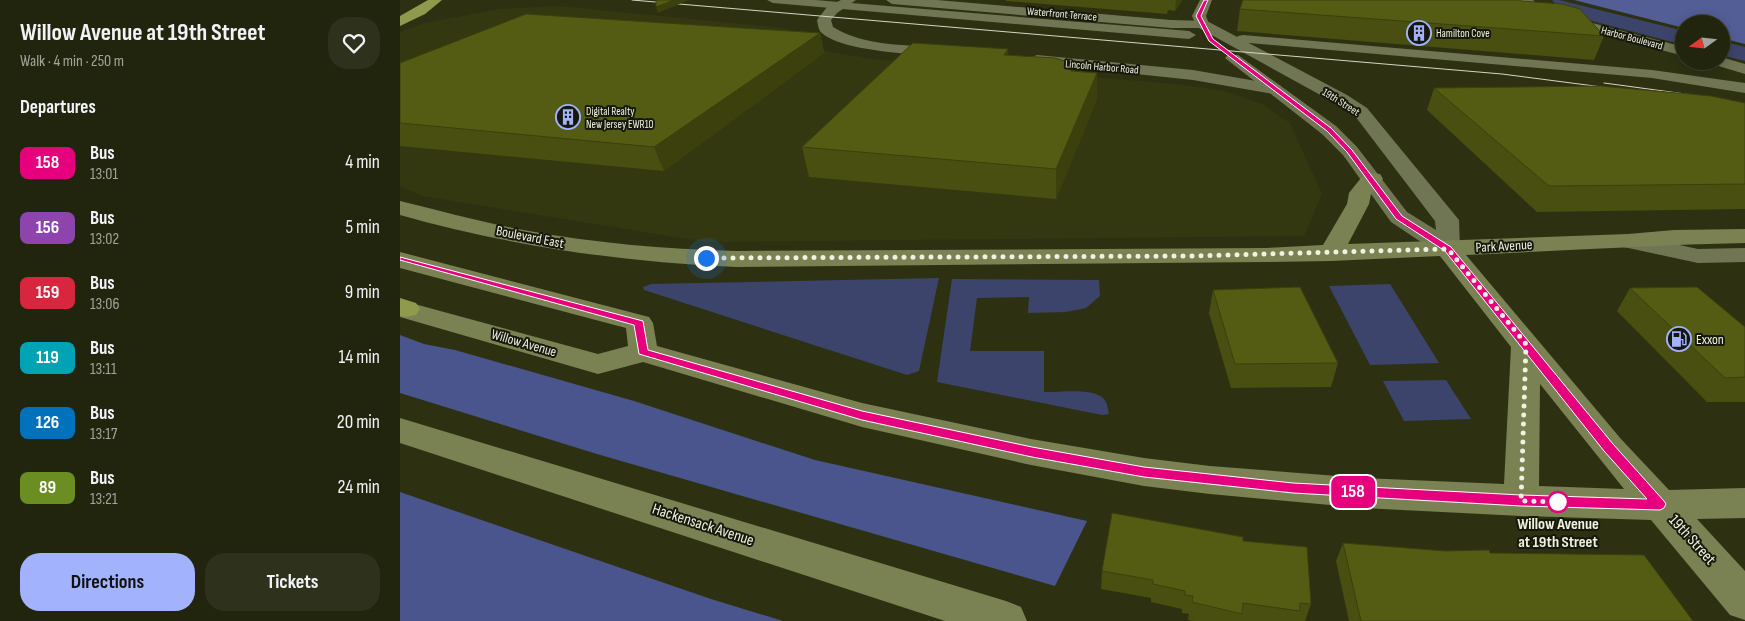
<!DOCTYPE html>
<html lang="en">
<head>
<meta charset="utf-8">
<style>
	body { margin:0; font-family:"Sofia Sans Condensed",sans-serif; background:#2e311c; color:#f1f3f6; height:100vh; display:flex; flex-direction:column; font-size:19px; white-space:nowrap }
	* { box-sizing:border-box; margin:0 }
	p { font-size:16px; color:#a2a59e }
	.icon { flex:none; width:28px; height:28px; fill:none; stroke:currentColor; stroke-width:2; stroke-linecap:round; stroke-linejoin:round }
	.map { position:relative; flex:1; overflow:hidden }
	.side { display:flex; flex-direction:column; background:#22250e; width:400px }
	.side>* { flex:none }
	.badge { padding:0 10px; border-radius:8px; font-size:18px; line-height:32px }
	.needle { width:32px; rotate:255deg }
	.buttons { position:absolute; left:1275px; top:15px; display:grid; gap:10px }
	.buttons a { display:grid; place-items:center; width:55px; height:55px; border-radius:50%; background:#22250e; box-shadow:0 2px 12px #0003,0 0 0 1px #3f422e; font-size:25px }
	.you { position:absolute; width:25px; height:25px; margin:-12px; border:4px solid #fff; border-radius:50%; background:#1a73e8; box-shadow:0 0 0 8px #1a73e833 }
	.map>.badge { position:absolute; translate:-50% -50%; box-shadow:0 0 0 2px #fff }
	h2 { padding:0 20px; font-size:19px; line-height:45px }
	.round { display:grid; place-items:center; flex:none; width:52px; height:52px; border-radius:20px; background:#2e311c }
	.headline { display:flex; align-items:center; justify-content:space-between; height:85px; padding:0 20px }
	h1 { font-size:24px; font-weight:700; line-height:38px }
	.cta { display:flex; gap:10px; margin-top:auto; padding:10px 20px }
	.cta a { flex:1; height:58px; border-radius:20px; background:#a3b2fd; color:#111; font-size:20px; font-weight:700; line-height:58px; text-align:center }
	.cta a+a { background:#2e311c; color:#f1f3f6 }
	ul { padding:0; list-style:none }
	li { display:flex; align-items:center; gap:15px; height:65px; padding:0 20px }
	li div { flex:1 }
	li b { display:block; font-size:19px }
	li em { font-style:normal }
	li .badge { min-width:55px; font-weight:700; text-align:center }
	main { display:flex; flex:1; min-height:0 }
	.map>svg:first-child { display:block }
</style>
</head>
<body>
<main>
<section class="side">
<div class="headline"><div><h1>Willow Avenue at 19th Street</h1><p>Walk · 4 min · 250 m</p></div><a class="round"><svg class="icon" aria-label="heart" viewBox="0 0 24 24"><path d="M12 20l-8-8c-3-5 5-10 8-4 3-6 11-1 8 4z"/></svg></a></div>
<h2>Departures</h2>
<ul>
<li><span class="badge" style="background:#e6007e;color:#fff">158</span><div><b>Bus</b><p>13:01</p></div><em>4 min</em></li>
<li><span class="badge" style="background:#8e44ad;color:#fff">156</span><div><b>Bus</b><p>13:02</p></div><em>5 min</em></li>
<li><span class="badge" style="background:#d7263d;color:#fff">159</span><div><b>Bus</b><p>13:06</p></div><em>9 min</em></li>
<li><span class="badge" style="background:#00a3b4;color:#fff">119</span><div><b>Bus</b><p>13:11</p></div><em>14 min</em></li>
<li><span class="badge" style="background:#0072bc;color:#fff">126</span><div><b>Bus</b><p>13:17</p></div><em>20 min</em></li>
<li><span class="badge" style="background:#6b8e23;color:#fff">89</span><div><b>Bus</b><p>13:21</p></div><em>24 min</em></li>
</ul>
<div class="cta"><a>Directions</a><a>Tickets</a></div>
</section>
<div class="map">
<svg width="1345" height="621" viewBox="0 0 1345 621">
	<rect width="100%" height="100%" fill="#2d3112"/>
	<path fill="#333810" d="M 157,6 L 384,28 L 412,45 L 430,52 L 473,59 L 776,84 L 824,91 L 864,105 L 890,123 L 922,194 L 904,236 L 306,242 L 22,196 L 0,186 L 0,32 L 24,23 L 100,9 Z"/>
	<path fill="#3c446b" d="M 1152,0 L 1159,0 L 1284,31 L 1284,45 L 1158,12 L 1160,9 Z
		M 1321,41 L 1345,47 L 1345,61 L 1321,55 Z
		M 539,278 L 519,371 L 507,375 L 244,290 L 243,287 L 251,284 Z
		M 552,279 L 699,280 L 700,296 L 686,308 L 666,312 L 628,313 L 629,297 L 577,298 L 570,351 L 644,351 L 644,392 C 659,393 698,386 706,402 C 708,406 708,411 709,414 L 702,415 L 537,382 Z
		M 990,284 L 1039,363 L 970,365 L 929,286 Z
		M 1046,380 L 1071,419 L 1004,421 L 983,381 Z"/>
	<path fill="#4a548d" d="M 0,335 L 24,344 L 55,350 L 234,401 L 415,460 L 687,521 L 655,586 L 197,454 L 0,393 Z
		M 0,492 L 311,599 L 383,621 L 0,621 Z"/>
	<path fill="#535e97" d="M 1174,0 L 1345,0 L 1345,44 L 1321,38 L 1321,24 L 1284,24 L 1284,28 Z"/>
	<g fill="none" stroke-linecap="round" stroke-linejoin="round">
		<path fill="#707654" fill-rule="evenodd" d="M 367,0 L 415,0 L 789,31 L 796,35 L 789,39 L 373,3 Z
			M 843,35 L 1252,70 L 1345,83 L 1345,93 L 1252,78 L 838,42 L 836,39 L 838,36 Z"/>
		<path fill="#707654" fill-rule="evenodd" d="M 441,0 L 456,0 L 437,13 L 431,20 L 433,27 C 465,47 508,45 545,47 L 550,49 L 553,52 L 550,55 L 545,57 C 518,54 438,52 420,31 C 418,28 418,24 417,20 L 427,7 Z
			M 800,0 L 812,0 L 806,16 L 809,24 L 802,28 L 797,27 L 792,16 Z
			M 1120,0 L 1133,0 L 1139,6 L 1154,13 L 1284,47 L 1284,56 L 1144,19 L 1129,12 Z
			M 637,55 L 793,70 L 874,84 L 880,85 L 882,89 L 880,93 L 874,94 L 793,80 L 632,63 L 629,60 L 632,57 Z
			M 1321,57 L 1345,64 L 1345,74 L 1312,64 L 1310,61 L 1321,61 Z
			M 1228,234 L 1298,249 L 1345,248 L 1345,262 L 1298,263 L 1219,246 L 1216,241 L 1219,236 Z"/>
		<path fill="#707654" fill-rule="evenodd" d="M 486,0 L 537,0 L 771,20 L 807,21 L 947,95 L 967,108 L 1059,220 L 1060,249 L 1057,254 L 1048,256 L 1039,254 L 991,222 L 943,155 L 922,134 L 825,58 L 828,55 L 838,55 L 936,126 L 957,147 L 1007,212 L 1036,230 L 1035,221 L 955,116 L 935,103 L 799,28 L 771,28 L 492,4 Z"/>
		<path fill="#7a8152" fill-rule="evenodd" d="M 972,173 L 980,174 L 983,179 L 971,194 L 969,204 L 948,244 L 1228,234 L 1274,230 L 1345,229 L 1345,243 C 1252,245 1159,251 1066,255 L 1221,439 L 1269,490 L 1345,488 L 1345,518 L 1297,519 L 1345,571 L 1345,620 L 1330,615 L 1251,520 L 1121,516 L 963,508 L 810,494 L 744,486 L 631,465 L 462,427 L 243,362 L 198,374 L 0,317 L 0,300 L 198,354 L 228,346 L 226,328 L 0,268 L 0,252 L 249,317 L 253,323 L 257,346 L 462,403 L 631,439 L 744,458 L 810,466 L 963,478 L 1104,484 L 1111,347 L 1040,256 L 931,261 L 866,262 L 336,267 C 222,262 110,246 0,215 L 0,201 C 41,211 81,222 123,230 C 193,243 265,249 336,251 L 866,248 L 923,245 L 947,204 L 949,193 L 964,174 ZM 1140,384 L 1224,489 L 1139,486 Z
			M 0,418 L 606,601 L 621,607 L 627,621 L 545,621 L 0,443 Z"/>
		<path fill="#909a4c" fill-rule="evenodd" d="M 28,0 L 42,0 L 25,14 L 0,26 L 0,16 Z
			M 0,298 L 16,303 L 20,309 L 16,315 L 6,317 L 0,316 Z"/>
		<path stroke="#d4d7c2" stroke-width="1" d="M 232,0 L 1102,74 L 1210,88
			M 1204,83 L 1293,95"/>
	</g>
	<path fill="#484f10" d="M 606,0 L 782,0 L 775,11 L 768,10 L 767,14 L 606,1 Z
		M 1121,1 L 1204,36 L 1194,60 L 837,31 L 840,9 Z
		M 420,33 L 424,53 L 264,171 L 0,146 L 0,63 Z
		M 609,55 L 674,71 L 697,73 L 697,99 L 656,199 L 409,177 L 402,147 Z
		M 1034,88 L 1345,103 L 1345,209 L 1137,212 L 1027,110 Z
		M 1230,288 L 1345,327 L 1345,402 L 1307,402 L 1217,311 Z
		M 813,290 L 938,363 L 931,387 L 831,388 L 809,313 Z
		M 843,541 L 911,604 L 905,621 L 793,621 L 788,620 L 789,614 L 782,613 L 782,609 L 751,602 L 751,598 L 701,589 L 702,571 Z
		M 943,543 L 1045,551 L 1090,553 L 1293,621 L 949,621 L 936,561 Z"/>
	<path fill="#3b400d" d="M 274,0 L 289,0 L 258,13 L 256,7 Z
		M 776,0 L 782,0 L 775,11 Z
		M 420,33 L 424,53 L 264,171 L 254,147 Z
		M 608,49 L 610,73 L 604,55 Z
		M 674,64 L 674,89 L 671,71 Z
		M 697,73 L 697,99 L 656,199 L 656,169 Z"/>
	<path fill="#545c13" stroke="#3b400d" d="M 256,0 L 274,0 L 256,7 Z
		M 843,0 L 1120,0 L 1121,1 L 1162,4 L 1180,9 L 1204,36 L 840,9 Z
		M 126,14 L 420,33 L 254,147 L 0,123 L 0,63 Z
		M 513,43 L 608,49 L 604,55 L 655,58 L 674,64 L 671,71 L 697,73 L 656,169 L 402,147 Z
		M 1200,86 L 1311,96 L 1345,103 L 1345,184 L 1149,186 L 1034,88 Z
		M 900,287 L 938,363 L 835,364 L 813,290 Z
		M 1297,287 L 1345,327 L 1345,377 L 1325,378 L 1230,288 Z
		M 712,513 L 843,537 L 843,541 L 907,547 L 911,604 L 900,603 L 900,611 L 843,603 L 842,614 L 792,602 L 793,596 L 785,595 L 785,591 L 753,584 L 753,580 L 702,571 Z
		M 943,543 L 1045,551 L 1089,550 L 1090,553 L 1244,555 L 1293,621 L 961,621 Z"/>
	<path fill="#e6007e" stroke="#fff" d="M 804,0 L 808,0 L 801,16 L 813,39 L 931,128 L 952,150 L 1002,216 L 1051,247 L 1213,444 L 1264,501 L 1266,504 L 1264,508 L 1260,510 L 1121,506 L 893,493 L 744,477 L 632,457 L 462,420 L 239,354 L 234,325 L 0,260 L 0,257 L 243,321 L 248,350 L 462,411 L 632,447 L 744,467 L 893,483 L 1121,495 L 1247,499 L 1204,451 L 1045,251 L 996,219 L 947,152 L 927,131 L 809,41 L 796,16 Z"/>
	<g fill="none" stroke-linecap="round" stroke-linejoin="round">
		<path stroke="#eff2df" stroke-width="5" stroke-dasharray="0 9" d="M 306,258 L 793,256 L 1048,249 L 1126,344 L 1121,501 L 1158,502"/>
	</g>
	<defs>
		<symbol id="building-ring" viewBox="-11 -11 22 22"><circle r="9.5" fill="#16180b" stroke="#a3b2fd" stroke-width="1.5"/><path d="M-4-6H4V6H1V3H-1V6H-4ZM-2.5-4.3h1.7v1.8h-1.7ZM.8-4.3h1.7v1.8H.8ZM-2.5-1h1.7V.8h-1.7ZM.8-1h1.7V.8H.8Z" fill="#a3b2fd"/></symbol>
		<symbol id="fuel-ring" viewBox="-11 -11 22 22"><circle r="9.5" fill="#16180b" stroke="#a3b2fd" stroke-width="1.5"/><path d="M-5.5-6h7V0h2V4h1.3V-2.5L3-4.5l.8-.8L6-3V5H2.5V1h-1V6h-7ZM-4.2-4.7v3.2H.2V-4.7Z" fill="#a3b2fd"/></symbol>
	</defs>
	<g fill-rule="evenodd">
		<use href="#building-ring" x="1005" y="19" width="28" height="28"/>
		<use href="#building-ring" x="154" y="103" width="28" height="28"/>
		<use href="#fuel-ring" x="1265" y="325" width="28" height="28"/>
	</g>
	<circle fill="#fff" stroke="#e6007e" stroke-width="2.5" cx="1158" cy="502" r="10"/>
	<g text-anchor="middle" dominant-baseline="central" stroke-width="4" stroke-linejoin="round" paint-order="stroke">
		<g font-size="11" fill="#eff2df" stroke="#16180b">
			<text transform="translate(662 14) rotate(5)">Waterfront Terrace</text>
			<text transform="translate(1232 38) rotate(15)">Harbor Boulevard</text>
			<text transform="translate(702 67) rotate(5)">Lincoln Harbor Road</text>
			<text transform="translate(941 102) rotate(32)">19th Street</text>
		</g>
		<g font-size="11" fill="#eff2df" stroke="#16180b" text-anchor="start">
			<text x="1036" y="33">Hamilton Cove</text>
			<text x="186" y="111">Digital Realty<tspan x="186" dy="13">New Jersey EWR10</tspan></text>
		</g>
		<g font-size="14" fill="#eff2df" stroke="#16180b">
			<text transform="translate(130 237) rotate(11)">Boulevard East</text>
			<text transform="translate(1104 246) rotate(-3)">Park Avenue</text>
			<text transform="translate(124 343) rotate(16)">Willow Avenue</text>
		</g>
		<g font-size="14" fill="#eff2df" stroke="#16180b" text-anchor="start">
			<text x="1296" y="339">Exxon</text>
		</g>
		<g font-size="16" font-weight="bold" fill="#eff2df" stroke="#16180b">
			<text x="1158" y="524">Willow Avenue<tspan x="1158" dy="18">at 19th Street</tspan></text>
		</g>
		<g font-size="16" fill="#eff2df" stroke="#16180b">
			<text transform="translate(303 525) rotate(18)">Hackensack Avenue</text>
			<text transform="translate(1292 540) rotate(48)">19th Street</text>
		</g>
	</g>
</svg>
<div class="buttons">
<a><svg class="needle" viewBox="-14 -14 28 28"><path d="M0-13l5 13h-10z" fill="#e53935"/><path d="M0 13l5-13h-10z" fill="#a2a59e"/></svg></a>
</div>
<div class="you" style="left:306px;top:258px"></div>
<b class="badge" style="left:953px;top:492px;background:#e6007e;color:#fff">158</b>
</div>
</main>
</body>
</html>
